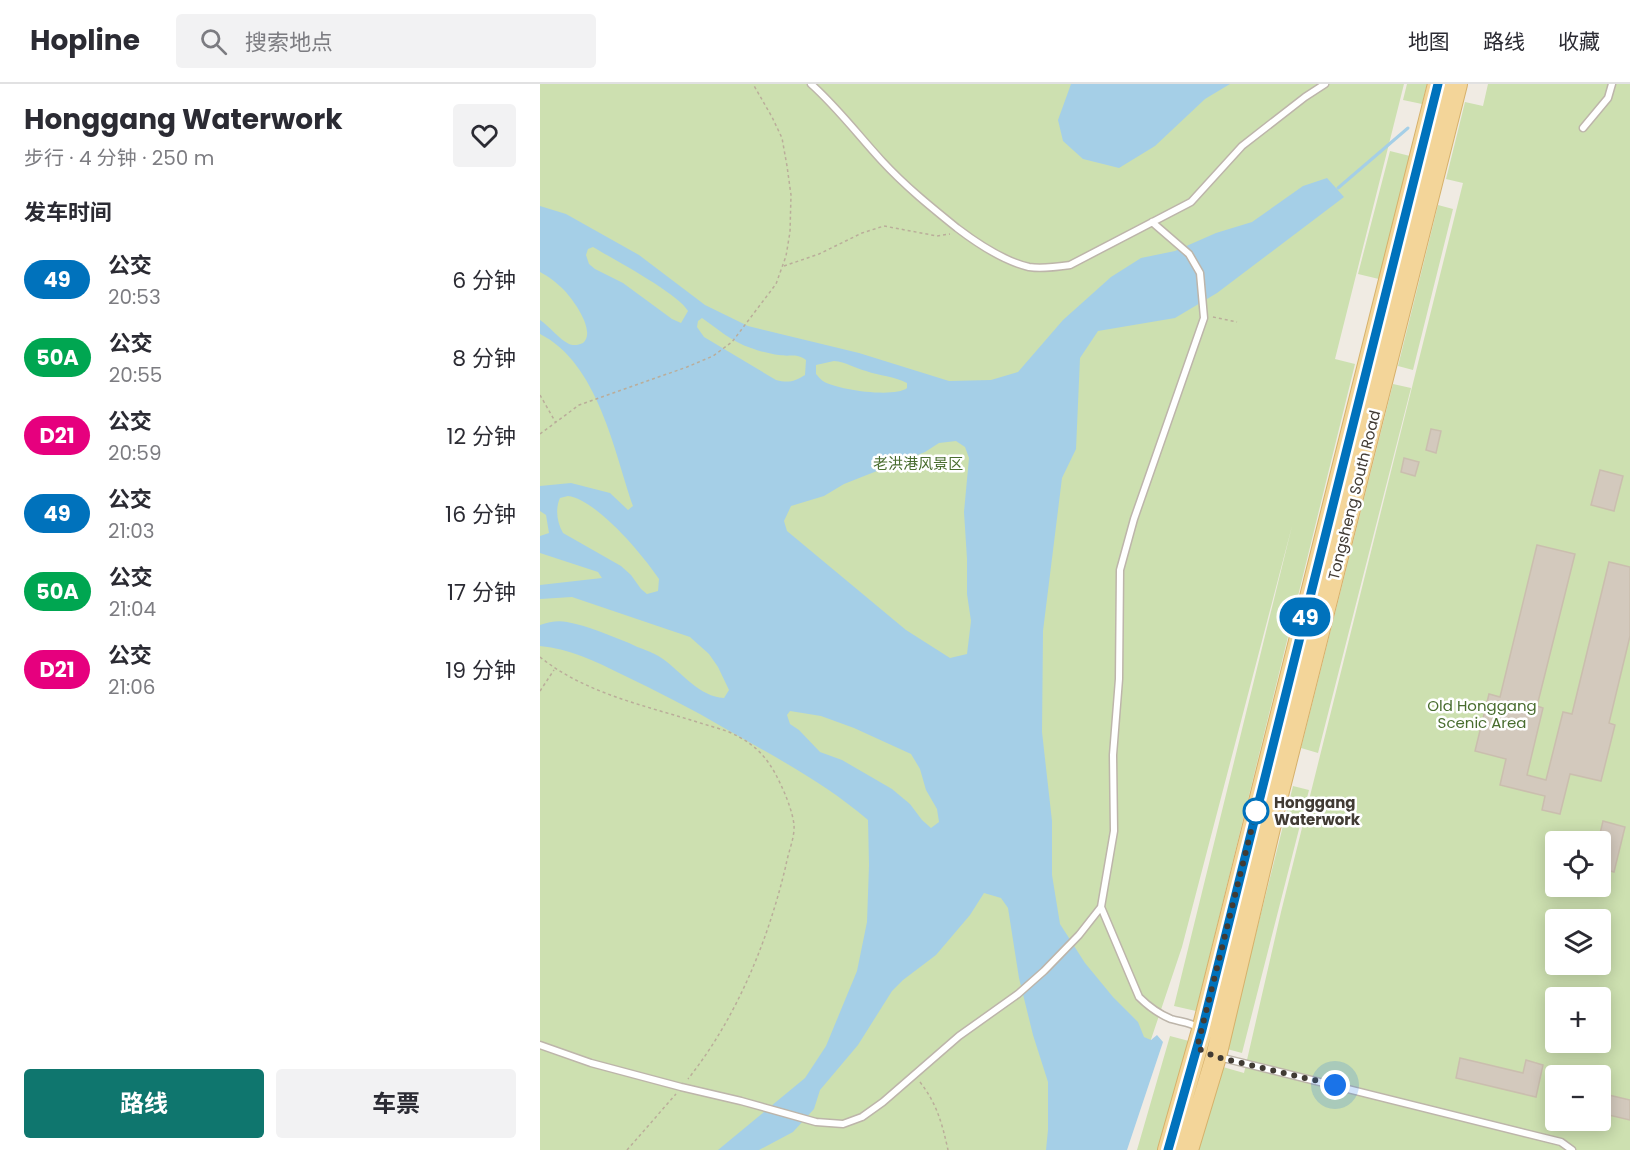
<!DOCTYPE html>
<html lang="zh">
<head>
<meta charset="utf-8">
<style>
	body { margin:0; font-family:Poppins,"Noto Sans SC",sans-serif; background:#f2f2f3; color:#2b2b33; height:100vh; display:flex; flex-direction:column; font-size:22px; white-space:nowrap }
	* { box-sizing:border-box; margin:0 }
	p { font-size:20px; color:#7c7c81 }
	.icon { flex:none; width:33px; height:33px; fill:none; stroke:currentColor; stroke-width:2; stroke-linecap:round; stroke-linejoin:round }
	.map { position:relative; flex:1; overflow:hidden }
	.drawer { display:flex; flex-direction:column; background:#fff; width:540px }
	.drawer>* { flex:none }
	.badge { padding:0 12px; border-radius:20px; font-size:21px; line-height:39px }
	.buttons { position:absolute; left:1005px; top:747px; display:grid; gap:12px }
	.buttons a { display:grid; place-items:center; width:66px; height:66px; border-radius:6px; background:#fff; box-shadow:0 3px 15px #0003; font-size:30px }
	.you { position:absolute; width:30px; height:30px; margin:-15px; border:4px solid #fff; border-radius:50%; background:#1a73e8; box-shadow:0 0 0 9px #1a73e833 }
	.map>.badge { position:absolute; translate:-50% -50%; box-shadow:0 0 0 3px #fff }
	h2 { padding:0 24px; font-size:22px; line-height:54px }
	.round { display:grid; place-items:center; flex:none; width:63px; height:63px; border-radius:6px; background:#f2f2f3 }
	.overview { display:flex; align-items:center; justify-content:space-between; height:102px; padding:0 24px }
	h1 { font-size:28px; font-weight:700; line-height:45px }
	.action { display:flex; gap:12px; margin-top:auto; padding:12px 24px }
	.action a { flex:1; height:69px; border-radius:6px; background:#0f766e; color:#fff; font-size:24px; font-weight:700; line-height:69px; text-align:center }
	.action a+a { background:#f2f2f3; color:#2b2b33 }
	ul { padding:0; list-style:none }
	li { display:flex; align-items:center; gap:18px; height:78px; padding:0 24px }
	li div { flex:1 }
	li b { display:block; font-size:22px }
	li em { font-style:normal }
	li .badge { min-width:66px; font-weight:700; text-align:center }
	header { display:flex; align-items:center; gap:36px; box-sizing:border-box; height:84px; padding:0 30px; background:#fff; border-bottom:2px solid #e1e1e2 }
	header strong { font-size:28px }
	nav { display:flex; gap:33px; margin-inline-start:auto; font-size:21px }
	.search { width:420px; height:54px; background:#f2f2f3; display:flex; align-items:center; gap:15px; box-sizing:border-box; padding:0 21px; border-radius:6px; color:#7c7c81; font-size:22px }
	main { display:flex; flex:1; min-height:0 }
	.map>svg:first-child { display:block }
</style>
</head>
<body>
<header>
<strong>Hopline</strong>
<div class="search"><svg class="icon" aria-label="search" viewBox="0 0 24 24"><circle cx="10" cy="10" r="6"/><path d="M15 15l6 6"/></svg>搜索地点</div>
<nav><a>地图</a><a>路线</a><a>收藏</a></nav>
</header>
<main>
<section class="drawer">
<div class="overview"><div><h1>Honggang Waterwork</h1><p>步行 · 4 分钟 · 250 m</p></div><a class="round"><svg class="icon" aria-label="heart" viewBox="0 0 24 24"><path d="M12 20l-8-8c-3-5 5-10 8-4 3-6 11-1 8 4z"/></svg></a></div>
<h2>发车时间</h2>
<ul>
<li><span class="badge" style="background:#0072bc;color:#fff">49</span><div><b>公交</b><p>20:53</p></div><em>6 分钟</em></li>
<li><span class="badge" style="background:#00a651;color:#fff">50A</span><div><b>公交</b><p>20:55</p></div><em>8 分钟</em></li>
<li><span class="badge" style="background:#e6007e;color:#fff">D21</span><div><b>公交</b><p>20:59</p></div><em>12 分钟</em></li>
<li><span class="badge" style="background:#0072bc;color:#fff">49</span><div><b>公交</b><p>21:03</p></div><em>16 分钟</em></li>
<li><span class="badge" style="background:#00a651;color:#fff">50A</span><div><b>公交</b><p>21:04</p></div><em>17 分钟</em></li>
<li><span class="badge" style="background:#e6007e;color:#fff">D21</span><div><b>公交</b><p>21:06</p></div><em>19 分钟</em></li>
</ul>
<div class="action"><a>路线</a><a>车票</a></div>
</section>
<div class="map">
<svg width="1090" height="1066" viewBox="0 0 1090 1066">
	<rect width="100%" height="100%" fill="#f0ebe3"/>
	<path fill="#cde0b0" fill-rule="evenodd" d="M 0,0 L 864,0 L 795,275 L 815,280 L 656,927 L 634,922 L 752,442 L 642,863 L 574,1066 L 0,1066 Z
		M 867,0 L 887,0 L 882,20 L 863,16 Z
		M 948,0 L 1090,0 L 1090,1066 L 657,1066 L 683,983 L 704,989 L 741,828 L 923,99 L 906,95 L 925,18 L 943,22 ZM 1016,758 L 1060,758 L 1060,802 L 1016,802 ZM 1016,836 L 1060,836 L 1060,880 L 1016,880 ZM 1016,914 L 1060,914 L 1060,958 L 1016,958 ZM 1016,992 L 1060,992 L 1060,1036 L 1016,1036 Z
		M 850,67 L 870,72 L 839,195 L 818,190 Z
		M 898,121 L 913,125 L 873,286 L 858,282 Z
		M 853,300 L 871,304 L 778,669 L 761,664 Z
		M 753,702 L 769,706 L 702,969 L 687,965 Z
		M 630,952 L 649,957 L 618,1066 L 597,1066 Z"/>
	<path fill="#a5cfe7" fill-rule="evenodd" d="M 531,0 L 690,0 L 665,15 L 615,62 L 579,84 L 543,75 L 523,57 L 518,36 Z
		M 787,94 L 804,113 L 677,209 L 635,234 L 558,247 L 540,274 L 536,365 L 522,394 L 503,547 L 502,648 L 512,737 L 512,791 L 520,840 L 545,879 L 573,913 L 598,938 L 604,953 L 611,956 L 617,951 L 623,958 L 587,1066 L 506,1066 L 508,1046 L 508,998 L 493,951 L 479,894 L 468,824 L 461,814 L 444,809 L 430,831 L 396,871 L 363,896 L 352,907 L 318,961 L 280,1006 L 274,1025 L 253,1048 L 219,1066 L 178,1066 L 265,994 L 286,962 L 317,887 L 327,838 L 329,781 L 328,736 C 285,699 235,673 186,645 C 152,625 117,607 81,590 C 55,577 30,565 0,562 L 0,541 C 9,538 18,536 27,538 C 48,542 69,551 89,559 C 100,565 112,567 123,575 C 141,588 160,613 184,614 L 189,606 L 178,583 L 169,570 L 150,553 L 32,513 L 0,515 L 0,501 L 62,494 L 58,488 L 0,469 L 0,452 L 9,449 L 6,431 L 0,427 L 0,402 L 31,399 L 70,409 L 88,426 L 93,422 C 74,367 58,279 0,250 L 0,236 C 10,243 19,255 29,260 C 33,262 39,261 43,259 C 57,247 32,214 23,205 C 17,199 8,192 0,188 L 0,122 L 26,130 L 99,171 L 165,221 L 208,242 L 319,269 L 409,297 L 451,296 L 478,288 L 523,236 L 571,193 L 601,174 L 635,167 L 676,149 L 712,138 L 763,102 ZM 53,163 C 73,175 139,210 148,227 L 141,239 L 132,235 L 83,199 L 55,185 L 49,180 L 46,171 L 48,165 ZM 162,234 C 178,245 192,258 211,264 C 219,267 230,270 239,271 C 250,273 256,269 266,276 L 265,291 C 254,298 248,299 236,296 L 164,253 L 157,243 L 158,237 ZM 294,277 C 306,278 314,284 326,287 C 340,292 354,292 367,299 L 367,304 C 355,314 296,306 283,297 C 282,297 277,291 276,290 L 276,281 ZM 416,357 L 425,363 L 429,374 L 424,428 L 427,475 L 427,510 L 431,537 L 427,570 L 410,574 L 366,546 L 247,447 L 244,437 L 251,422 L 284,412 L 304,400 L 385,368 L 399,359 ZM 28,412 C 56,415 103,471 119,495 L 118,507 L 107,510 L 101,505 L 91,491 L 81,482 L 23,449 C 17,439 15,425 20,414 ZM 250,627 L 281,632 L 314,644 L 371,670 L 380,685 L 386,706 L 397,725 L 399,738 L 391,744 L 382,736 L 370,720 L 352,705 L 302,676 L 280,668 L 259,646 L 250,640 L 247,631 Z"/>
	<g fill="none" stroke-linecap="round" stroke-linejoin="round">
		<path stroke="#a5cfe7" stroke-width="3" d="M 798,104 L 868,44"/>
	</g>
	<path fill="#d3c9bd" stroke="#cabeae" stroke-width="1.5" d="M 891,345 L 901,347 L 896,369 L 886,366 Z
		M 864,374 L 879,378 L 875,392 L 861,388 Z
		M 1060,386 L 1083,392 L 1074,427 L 1051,421 Z
		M 997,461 L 1035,470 L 997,622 L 1003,624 L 987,691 L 1006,696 L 1023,628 L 1032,630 L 1069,478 L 1090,483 L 1090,552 L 1069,639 L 1075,641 L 1061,697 L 1030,690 L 1020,730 L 1002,726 L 1005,712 L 960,701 L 966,675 L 935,667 L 949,610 L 960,613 Z
		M 1063,737 L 1085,743 L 1074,788 L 1060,784 L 1060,758 L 1058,758 Z
		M 920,974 L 983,989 L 986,976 L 1003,981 L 996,1013 L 916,994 Z
		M 1060,1009 L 1090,1016 L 1090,1036 L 1060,1029 Z"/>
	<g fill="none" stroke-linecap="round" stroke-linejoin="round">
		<defs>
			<path id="lane" d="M 271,0 C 297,23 318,51 342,77 C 365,102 391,123 417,144 C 438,160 463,177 489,183 C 503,185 516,183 530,181 L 651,118 L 702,62 L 765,13 L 785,0
				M 1043,44 L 1068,14 L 1072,0
				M 612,138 L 649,170 L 660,189 L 664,234 L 594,435 L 580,486 L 579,595 L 573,671 L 574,747 L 561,823 L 599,913 C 608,922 619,930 631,935 C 641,938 650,938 659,944
				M 0,961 L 51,979 L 141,1003 L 201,1017 L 276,1038 L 303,1040 L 322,1033 L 343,1018 L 419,952 L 478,910 L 504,887 L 539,851 L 561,823
				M 679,973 L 1021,1058 L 1032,1066"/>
			<path id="primary" d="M 628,1066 L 662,946 L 898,0
				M 648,1066 L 676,973 L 734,727 L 917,0"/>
		</defs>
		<use href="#lane" stroke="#bdb5aa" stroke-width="9"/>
		<use href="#primary" stroke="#d6b16b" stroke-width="22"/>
		<path stroke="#baad9a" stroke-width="1.5" stroke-dasharray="3 3" stroke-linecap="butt" d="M 244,182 L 279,170 L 322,149 L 344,142 L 397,152 L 410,150
			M 673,233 L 697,238
			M 0,311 L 16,339
			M 0,350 L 39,321 L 147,283 L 173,272 L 192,258 L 236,200 L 246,172 L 250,148 L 251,111 L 247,82 L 242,54 L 232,33 L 213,0
			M 0,573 C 43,608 102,621 154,637 C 166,641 178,644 189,648 C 221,662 232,680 245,710 C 249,720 253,731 254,741 C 255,753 248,769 246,781 C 228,857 197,933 148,995
			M 0,607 L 14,586
			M 380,998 C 397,1020 402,1039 408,1066
			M 87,1066 L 136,1010"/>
		<use href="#lane" stroke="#fff" stroke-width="6"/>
		<use href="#primary" stroke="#f3d599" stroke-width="20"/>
	</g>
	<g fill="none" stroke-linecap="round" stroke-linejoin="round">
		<defs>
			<path id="line" d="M 628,1066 L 662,946 L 898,0"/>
		</defs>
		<use href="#line" stroke="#fff" stroke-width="14"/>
		<use href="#line" stroke="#0072bc" stroke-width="9"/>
		<path stroke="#413b34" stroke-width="6" stroke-dasharray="0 10.8" d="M 716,727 L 657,964 L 676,973 L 795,1001"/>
	</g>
	<circle fill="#fff" stroke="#0072bc" stroke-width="3" cx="716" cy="727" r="12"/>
	<g text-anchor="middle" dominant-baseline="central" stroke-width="5" stroke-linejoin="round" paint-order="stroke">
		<g font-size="15" fill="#486c2e" stroke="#fff">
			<text x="378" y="379">老洪港风景区</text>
			<text x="942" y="621">Old Honggang<tspan x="942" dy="17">Scenic Area</tspan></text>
		</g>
		<g font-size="15" fill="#413b34" stroke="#fff">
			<text transform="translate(814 411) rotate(-76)">Tongsheng South Road</text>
		</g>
		<g font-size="15" font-weight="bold" fill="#413b34" stroke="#fff" text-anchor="start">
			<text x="734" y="718">Honggang<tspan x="734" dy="17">Waterwork</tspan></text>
		</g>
	</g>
</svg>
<div class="buttons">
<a><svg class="icon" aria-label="locate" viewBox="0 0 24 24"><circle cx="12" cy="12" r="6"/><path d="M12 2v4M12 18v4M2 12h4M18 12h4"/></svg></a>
<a><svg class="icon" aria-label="layers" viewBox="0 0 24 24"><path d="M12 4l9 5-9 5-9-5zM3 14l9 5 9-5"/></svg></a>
<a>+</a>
<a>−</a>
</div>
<div class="you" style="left:795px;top:1001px"></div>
<b class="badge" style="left:765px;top:533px;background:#0072bc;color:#fff">49</b>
</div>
</main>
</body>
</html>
